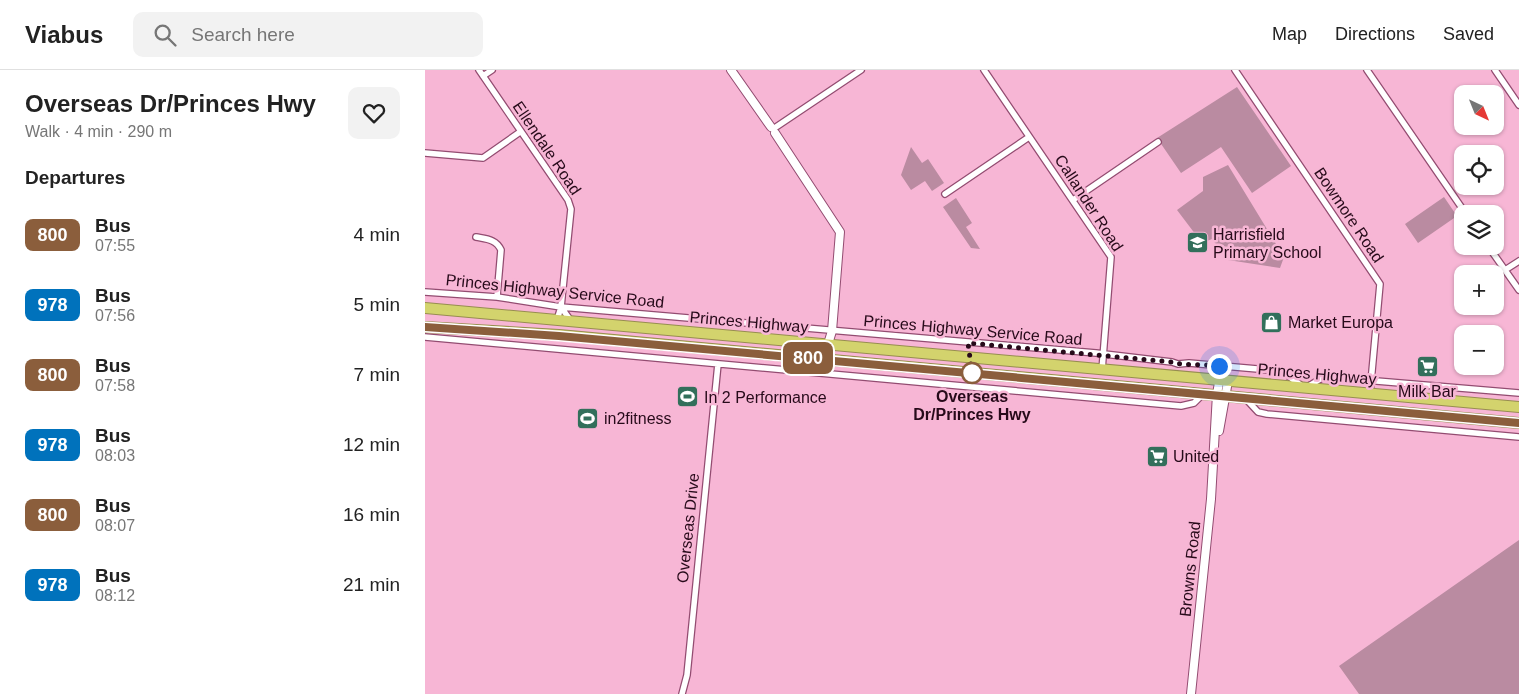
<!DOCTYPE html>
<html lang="en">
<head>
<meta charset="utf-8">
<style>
	body { margin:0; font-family:Helvetica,sans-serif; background:#f2f2f2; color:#222; height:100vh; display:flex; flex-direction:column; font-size:19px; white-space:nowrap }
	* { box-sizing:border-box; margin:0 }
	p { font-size:16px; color:#767676 }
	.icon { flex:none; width:28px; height:28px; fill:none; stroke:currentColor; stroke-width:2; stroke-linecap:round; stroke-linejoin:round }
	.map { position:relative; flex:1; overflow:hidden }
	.details { display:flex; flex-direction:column; background:#fff; width:425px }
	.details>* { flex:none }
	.badge { padding:0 10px; border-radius:8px; font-size:18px; line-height:32px }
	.needle { width:32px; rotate:137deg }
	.tools { position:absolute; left:1029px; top:15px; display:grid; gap:10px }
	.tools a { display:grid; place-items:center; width:50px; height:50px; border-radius:10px; background:#fff; box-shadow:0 1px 4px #0004; font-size:25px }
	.you { position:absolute; width:25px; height:25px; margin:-12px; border:4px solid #fff; border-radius:50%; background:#1a73e8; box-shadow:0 0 0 8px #1a73e833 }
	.map>.badge { position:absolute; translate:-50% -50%; box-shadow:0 0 0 2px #fff }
	h2 { padding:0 25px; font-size:19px; line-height:45px }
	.round { display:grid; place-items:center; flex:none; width:52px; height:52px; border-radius:10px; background:#f2f2f2 }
	.summary { display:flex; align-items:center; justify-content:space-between; height:85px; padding:0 25px }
	h1 { font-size:24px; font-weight:700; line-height:38px }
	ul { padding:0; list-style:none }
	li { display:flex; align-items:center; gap:15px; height:70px; padding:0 25px }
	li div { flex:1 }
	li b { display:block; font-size:19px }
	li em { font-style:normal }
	li .badge { min-width:55px; font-weight:700; text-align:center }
	header { display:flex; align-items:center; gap:30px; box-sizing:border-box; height:70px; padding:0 25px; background:#fff; border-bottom:1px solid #e0e0e0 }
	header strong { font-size:24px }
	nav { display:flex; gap:28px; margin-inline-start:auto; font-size:18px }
	.search { width:350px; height:45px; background:#f2f2f2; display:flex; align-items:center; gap:12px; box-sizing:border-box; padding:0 18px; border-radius:10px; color:#767676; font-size:19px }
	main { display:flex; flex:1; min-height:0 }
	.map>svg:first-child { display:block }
</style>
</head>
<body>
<header>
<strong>Viabus</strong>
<div class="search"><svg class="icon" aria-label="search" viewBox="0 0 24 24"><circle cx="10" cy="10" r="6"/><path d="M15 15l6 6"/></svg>Search here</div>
<nav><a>Map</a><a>Directions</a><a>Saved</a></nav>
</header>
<main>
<section class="details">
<div class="summary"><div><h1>Overseas Dr/Princes Hwy</h1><p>Walk · 4 min · 290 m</p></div><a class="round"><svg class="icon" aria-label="heart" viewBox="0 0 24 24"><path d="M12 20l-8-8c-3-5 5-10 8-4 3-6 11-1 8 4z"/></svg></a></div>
<h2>Departures</h2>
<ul>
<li><span class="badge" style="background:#8b5e3c;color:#fff">800</span><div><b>Bus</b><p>07:55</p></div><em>4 min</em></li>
<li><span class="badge" style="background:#0072bc;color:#fff">978</span><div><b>Bus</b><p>07:56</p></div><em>5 min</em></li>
<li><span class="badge" style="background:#8b5e3c;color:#fff">800</span><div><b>Bus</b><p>07:58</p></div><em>7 min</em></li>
<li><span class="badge" style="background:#0072bc;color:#fff">978</span><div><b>Bus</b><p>08:03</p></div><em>12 min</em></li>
<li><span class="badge" style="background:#8b5e3c;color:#fff">800</span><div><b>Bus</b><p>08:07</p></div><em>16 min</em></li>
<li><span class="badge" style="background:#0072bc;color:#fff">978</span><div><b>Bus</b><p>08:12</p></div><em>21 min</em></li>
</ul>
</section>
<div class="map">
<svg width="1094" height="624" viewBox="0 0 1094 624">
	<rect width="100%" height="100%" fill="#f7b6d5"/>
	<path fill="#ba8ba1" d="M 812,17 L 866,96 L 827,123 L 796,77 L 756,103 L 732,68 Z
		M 486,77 L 497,93 L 503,89 L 519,113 L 507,121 L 500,111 L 486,120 L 476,105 Z
		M 803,95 L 859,187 L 855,198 L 803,190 L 787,169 L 777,173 L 752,140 L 778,121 L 778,107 Z
		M 1019,127 L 1032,146 L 993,173 L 980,154 Z
		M 531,128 L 547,153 L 541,157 L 555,179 L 546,178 L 518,137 Z
		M 1094,470 L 1094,624 L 934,624 L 914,596 Z"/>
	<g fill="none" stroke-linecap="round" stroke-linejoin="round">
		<defs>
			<path id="street" d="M 54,0 L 143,130 L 146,139 L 136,237 L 132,250
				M 559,0 L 686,187 L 677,300
				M 810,0 L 955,214 L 945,323
				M 942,0 L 1041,144
				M 1070,0 L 1094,35
				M 58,6 L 67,0
				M 351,57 L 436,0
				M 0,83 L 58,88 L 95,62
				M 520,124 L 604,67
				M 648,130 L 733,72
				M 51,167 C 61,169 71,169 76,180 L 72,227
				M 1063,176 L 1094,220
				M 1080,200 L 1094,191
				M 0,222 L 72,227 L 136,237 L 671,283 L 747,292 L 753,294 L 764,293 L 857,301 L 878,317
				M 136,237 L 146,251
				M 0,267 L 756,336 L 769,333 L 778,324
				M 882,317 L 897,308 L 904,307 L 1094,323
				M 821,329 L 833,342 L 842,344 L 1094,367
				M 257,624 L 262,605 L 293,294"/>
			<path id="secondary" d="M 306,0 L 346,57
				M 350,63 L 415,162 L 407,261 L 403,274
				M 794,361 L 803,311
				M 766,624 L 786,429 L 792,324 L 797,296"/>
			<path id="highway" d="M 0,238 L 1094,337
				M 0,257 L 134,265 L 1094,353"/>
		</defs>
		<use href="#street" stroke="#934c71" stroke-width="8"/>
		<use href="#secondary" stroke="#934c71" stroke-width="10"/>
		<use href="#highway" stroke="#978d50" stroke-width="12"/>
		<use href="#street" stroke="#fff" stroke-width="5.5"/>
		<use href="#secondary" stroke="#fff" stroke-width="8"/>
		<use href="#highway" stroke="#d3d36d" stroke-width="10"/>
	</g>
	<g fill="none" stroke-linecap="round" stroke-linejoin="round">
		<defs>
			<path id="line" d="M 0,257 L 134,266 L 1094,353"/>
		</defs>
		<use href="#line" stroke="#fff" stroke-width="11"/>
		<use href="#line" stroke="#8b5e3c" stroke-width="8"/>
		<path stroke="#270a1a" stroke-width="5" stroke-dasharray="0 9" d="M 547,303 L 543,273 L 747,292 C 760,296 779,294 794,296"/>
	</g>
	<defs>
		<symbol id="school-square" viewBox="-11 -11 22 22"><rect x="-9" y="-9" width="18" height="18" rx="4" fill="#326f5b" stroke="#f7b6d5"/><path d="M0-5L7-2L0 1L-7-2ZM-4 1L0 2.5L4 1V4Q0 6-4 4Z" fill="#fff"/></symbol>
		<symbol id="shop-square" viewBox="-11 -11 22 22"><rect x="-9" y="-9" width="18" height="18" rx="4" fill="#326f5b" stroke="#f7b6d5"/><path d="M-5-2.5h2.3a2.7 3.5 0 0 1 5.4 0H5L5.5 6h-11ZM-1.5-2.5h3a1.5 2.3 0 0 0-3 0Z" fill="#fff"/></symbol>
		<symbol id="supermarket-square" viewBox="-11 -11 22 22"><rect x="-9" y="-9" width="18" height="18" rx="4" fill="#326f5b" stroke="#f7b6d5"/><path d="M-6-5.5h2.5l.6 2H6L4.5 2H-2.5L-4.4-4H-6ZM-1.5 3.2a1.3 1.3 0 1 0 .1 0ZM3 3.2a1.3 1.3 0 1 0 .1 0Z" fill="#fff"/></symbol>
		<symbol id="stadium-square" viewBox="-11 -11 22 22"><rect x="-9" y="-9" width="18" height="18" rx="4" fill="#326f5b" stroke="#f7b6d5"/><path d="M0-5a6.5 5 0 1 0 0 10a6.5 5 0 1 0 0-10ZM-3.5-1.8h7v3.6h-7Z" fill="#fff"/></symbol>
	</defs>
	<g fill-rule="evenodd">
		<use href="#school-square" x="760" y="160" width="25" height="25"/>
		<use href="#shop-square" x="834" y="240" width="25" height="25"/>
		<use href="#supermarket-square" x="990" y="284" width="25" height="25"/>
		<use href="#stadium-square" x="250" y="314" width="25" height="25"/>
		<use href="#stadium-square" x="150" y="336" width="25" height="25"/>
		<use href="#supermarket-square" x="720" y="374" width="25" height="25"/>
	</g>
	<circle fill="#fff" stroke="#8b5e3c" stroke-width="2.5" cx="547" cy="303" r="10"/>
	<g text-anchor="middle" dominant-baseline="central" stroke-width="5" stroke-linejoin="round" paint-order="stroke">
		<g font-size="16" fill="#270a1a" stroke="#f7b6d5">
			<text transform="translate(122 78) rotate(56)">Ellendale Road</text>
			<text transform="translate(664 133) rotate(57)">Callander Road</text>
			<text transform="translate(924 145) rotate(56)">Bowmore Road</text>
			<text transform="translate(130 221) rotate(6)">Princes Highway Service Road</text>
			<text transform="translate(324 252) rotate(5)">Princes Highway</text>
			<text transform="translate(548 260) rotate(5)">Princes Highway Service Road</text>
			<text transform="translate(892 304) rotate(5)">Princes Highway</text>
			<text transform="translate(263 458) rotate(-84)">Overseas Drive</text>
			<text transform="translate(765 499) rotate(-84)">Browns Road</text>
		</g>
		<g font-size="16" fill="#270a1a" stroke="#f7b6d5" text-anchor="start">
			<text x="788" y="164">Harrisfield<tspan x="788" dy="18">Primary School</tspan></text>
			<text x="863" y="252">Market Europa</text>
			<text x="1002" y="321" text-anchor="middle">Milk Bar</text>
			<text x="279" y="327">In 2 Performance</text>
			<text x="179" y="348">in2fitness</text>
			<text x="748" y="386">United</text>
		</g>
		<g font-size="16" font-weight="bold" fill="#270a1a" stroke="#f7b6d5">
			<text x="547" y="326">Overseas<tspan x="547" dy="18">Dr/Princes Hwy</tspan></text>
		</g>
	</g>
</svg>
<div class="tools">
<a><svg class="needle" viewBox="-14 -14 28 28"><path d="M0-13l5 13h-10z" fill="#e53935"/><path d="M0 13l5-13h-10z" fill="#767676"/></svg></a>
<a><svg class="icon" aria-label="locate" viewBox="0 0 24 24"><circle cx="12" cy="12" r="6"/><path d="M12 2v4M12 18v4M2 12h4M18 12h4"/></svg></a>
<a><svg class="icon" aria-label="layers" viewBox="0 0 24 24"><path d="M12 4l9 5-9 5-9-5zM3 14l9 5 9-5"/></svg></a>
<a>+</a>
<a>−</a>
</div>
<div class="you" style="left:794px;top:296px"></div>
<b class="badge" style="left:383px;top:288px;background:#8b5e3c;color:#fff">800</b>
</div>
</main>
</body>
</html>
